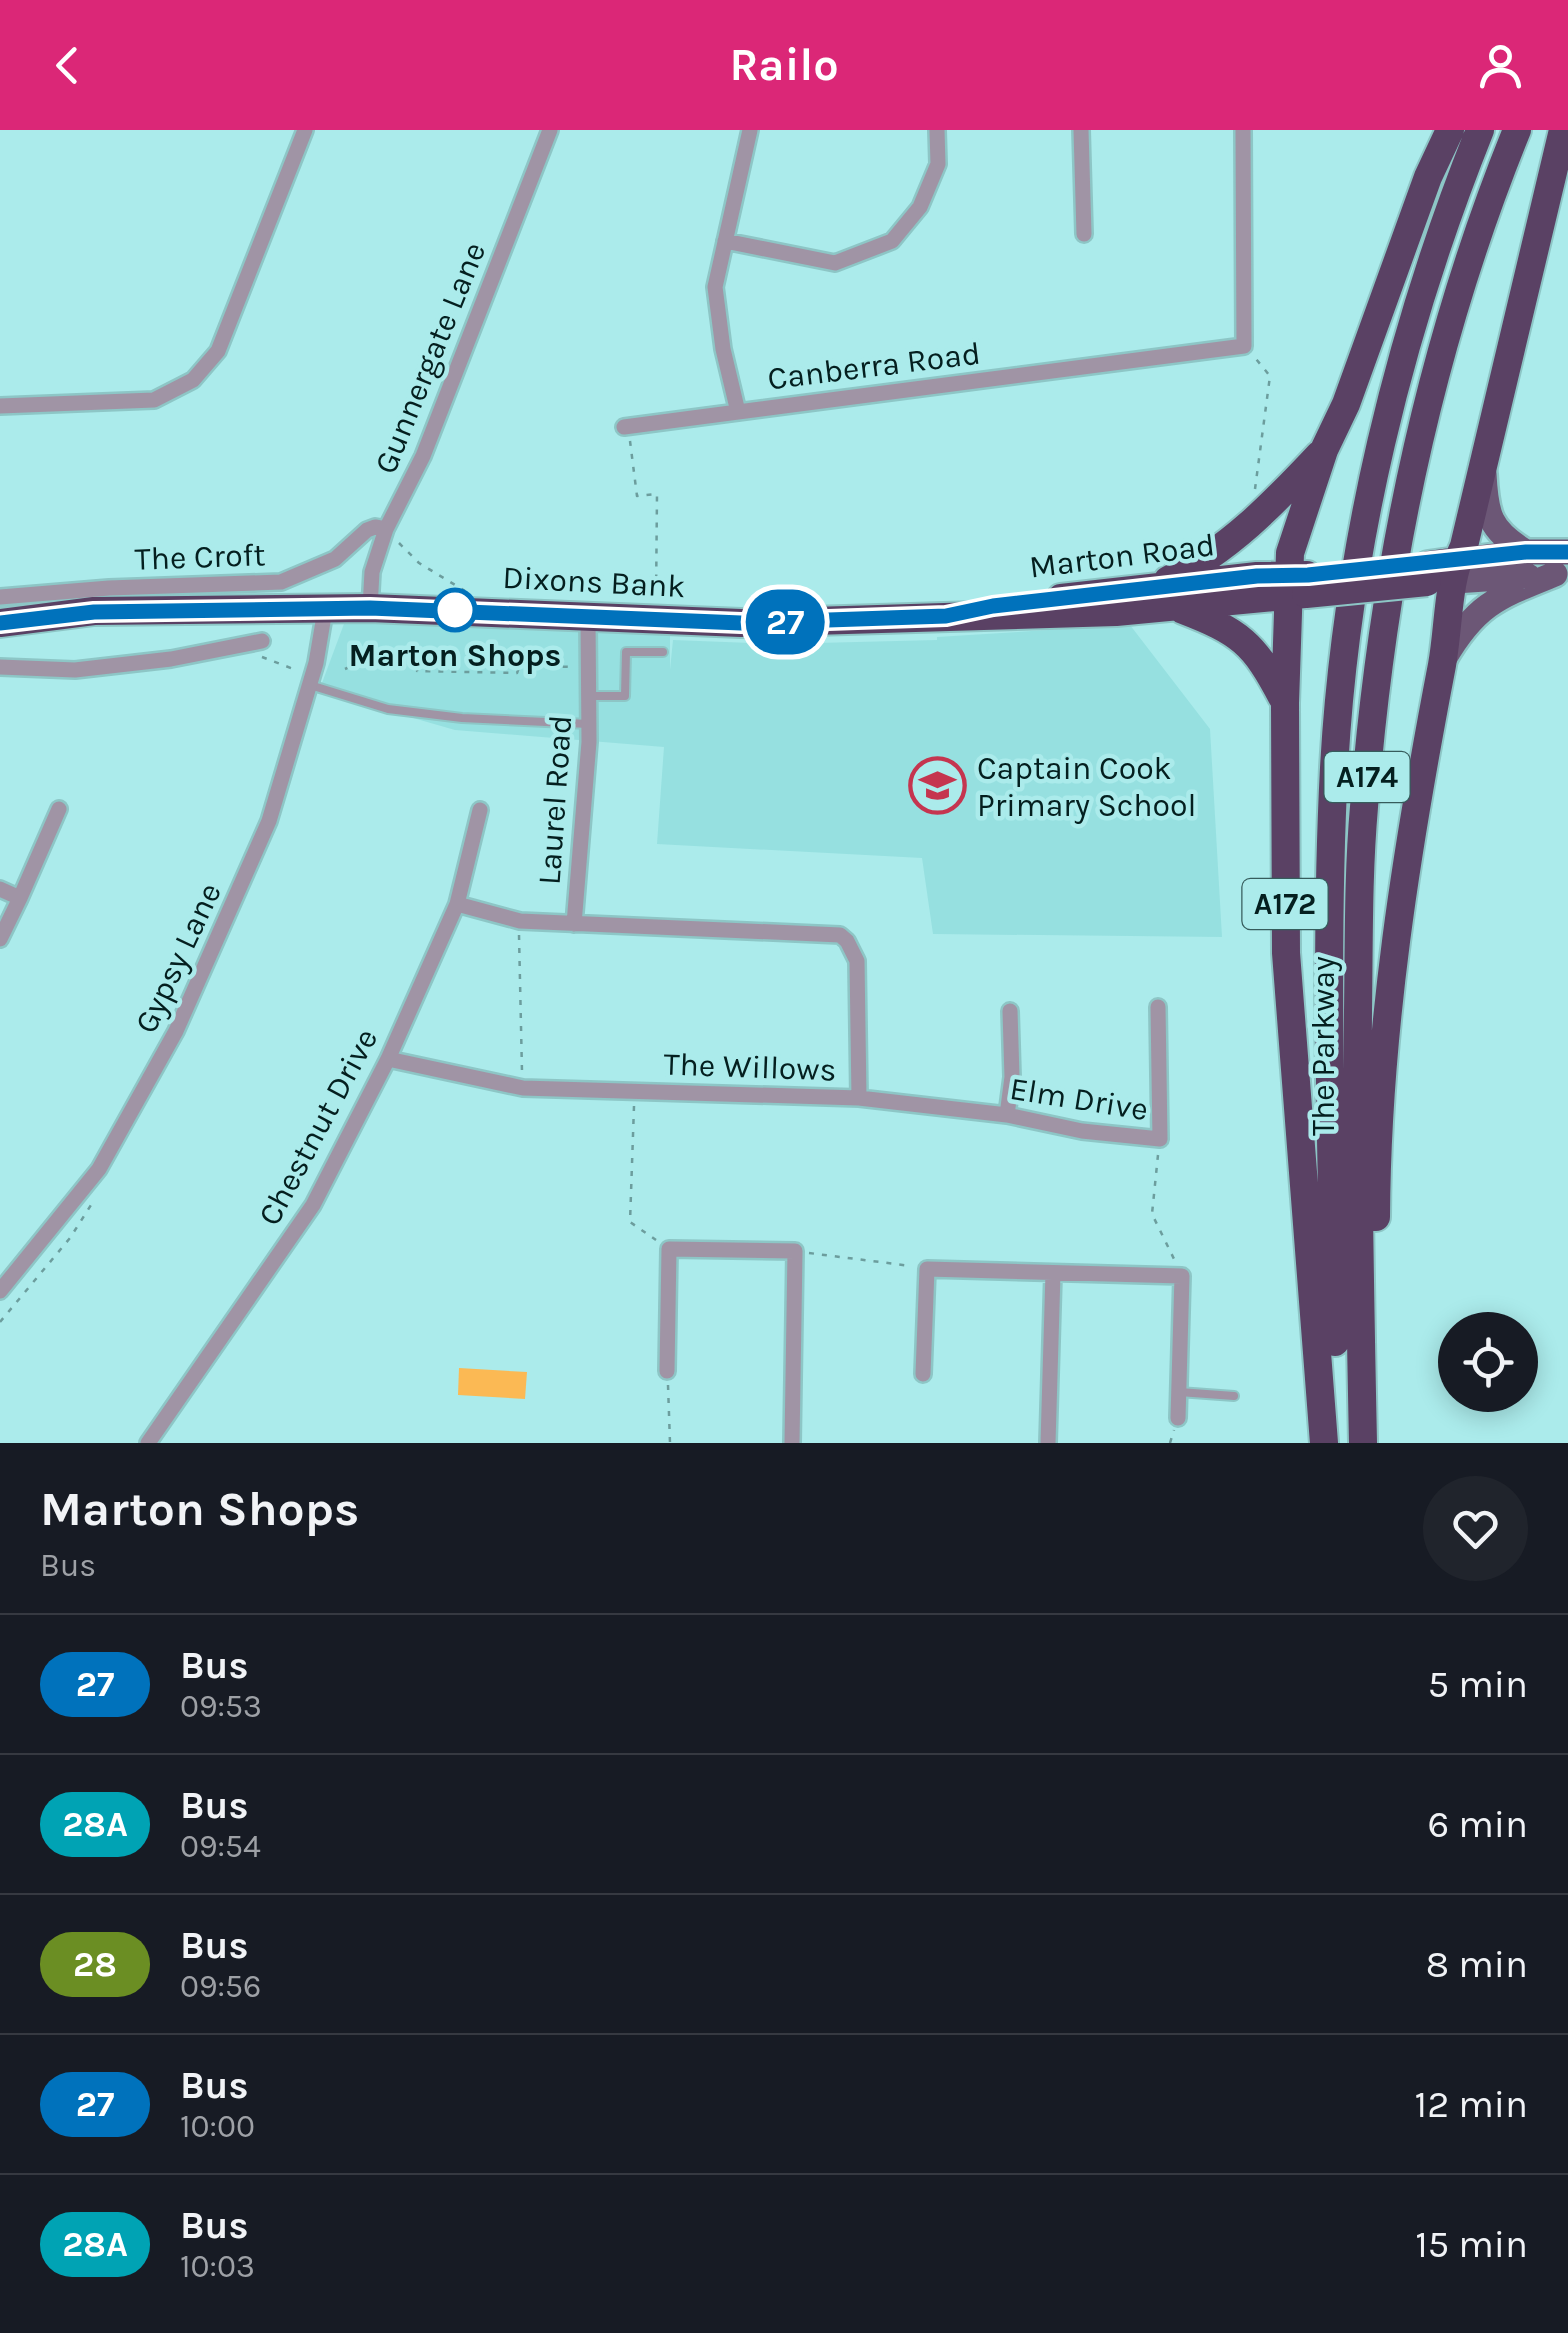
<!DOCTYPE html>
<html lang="en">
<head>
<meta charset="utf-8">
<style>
	body { margin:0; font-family:Karla,sans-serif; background:#20242c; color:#f1f3f6; height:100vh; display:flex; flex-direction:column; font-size:38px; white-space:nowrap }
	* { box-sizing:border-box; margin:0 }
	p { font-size:32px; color:#9ea1a6 }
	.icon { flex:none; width:55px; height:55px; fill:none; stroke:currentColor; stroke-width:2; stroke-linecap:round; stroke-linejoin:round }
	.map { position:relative; height:1313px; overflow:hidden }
	.panel { display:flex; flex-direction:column; background:#171b24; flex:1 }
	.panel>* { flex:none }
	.badge { padding:0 20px; border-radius:32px; font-size:35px; line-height:65px }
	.fabs { position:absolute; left:1438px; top:1182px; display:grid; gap:20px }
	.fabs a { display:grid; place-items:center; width:100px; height:100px; border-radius:50%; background:#171b24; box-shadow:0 5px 25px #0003; font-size:50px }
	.map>.badge { position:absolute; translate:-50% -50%; box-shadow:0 0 0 5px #fff }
	.round { display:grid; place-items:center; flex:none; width:105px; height:105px; border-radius:52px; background:#20242c }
	.headline { display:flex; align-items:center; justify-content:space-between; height:170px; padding:0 40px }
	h1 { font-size:48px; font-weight:700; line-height:75px }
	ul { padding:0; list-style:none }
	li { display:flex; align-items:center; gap:30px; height:140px; padding:0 40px; border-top:2px solid #363941 }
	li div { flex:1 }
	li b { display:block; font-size:38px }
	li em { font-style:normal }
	li .badge { min-width:110px; font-weight:700; text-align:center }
	header { display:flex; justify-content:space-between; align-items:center; height:130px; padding:0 40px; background:#db2777; color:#fff; font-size:45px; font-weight:700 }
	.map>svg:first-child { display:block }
</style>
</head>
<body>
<header><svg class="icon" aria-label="back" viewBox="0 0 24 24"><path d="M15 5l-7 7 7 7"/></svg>Railo<svg class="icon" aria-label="person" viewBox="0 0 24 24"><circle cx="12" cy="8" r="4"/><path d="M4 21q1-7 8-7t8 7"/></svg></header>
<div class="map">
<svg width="1568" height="1313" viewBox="0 0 1568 1313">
	<rect width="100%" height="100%" fill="#abebeb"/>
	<path fill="#96e0e0" d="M 351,475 L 670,488 L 670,540 L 673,510 L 777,514 L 937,510 L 937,507 L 1130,495 L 1210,599 L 1222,807 L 933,804 L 922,728 L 657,714 L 664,617 L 455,600 L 319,561 Z"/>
	<path fill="#fbb954" d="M 459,1238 L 527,1242 L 525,1269 L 458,1265 Z"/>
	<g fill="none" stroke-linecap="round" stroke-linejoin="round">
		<defs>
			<path id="lane" d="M 310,555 L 388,579 L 462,588 L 589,594
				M 590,566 L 625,566 L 626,522 L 663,522
				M 1179,1262 L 1234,1266"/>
			<path id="street" d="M 750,0 L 715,157 L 723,219 L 738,282 L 1244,216 L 1243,0
				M 1081,0 L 1084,104
				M 725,111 L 835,133 L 892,111 L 920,77 L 938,34 L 937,0
				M 0,276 L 154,270 L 193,250 L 218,221 L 305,0
				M 624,297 L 738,282
				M 0,467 L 109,458 L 281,452 L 335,429 L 367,400 L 375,397 L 386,399
				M 370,478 L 372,442 L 386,399 L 423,326 L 550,0
				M 0,537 L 75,540 L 171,529 L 262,511
				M 0,759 L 20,768 L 0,809
				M 20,768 L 59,679
				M 574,794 L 589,612 L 588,489
				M 388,929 L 523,958 L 859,968 L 857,831 L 847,811 L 840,805 L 520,791 L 457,774
				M 859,968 L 1007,985 L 1082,1001 L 1160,1009 L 1158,877
				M 1007,985 L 1012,947 L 1010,881
				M 0,1161 L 99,1039 L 176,901 L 269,691 L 316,533 L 325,480
				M 667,1241 L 669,1119 L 795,1121 L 792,1313
				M 923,1244 L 927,1139 L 1182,1146 L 1178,1288
				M 148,1313 L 313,1075 L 388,929 L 457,774 L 480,680
				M 1048,1313 L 1053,1143"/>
			<path id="primary" d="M 1484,344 C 1486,384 1489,400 1526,422
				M 1457,431 L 1526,422 L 1568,422
				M 1455,451 L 1528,446
				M 1444,529 C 1476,474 1498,467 1555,444"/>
			<path id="highway" d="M 1428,435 L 1457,431
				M 1168,450 C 1228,421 1274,373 1319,325
				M 1061,468 L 1257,446 L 1307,445
				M 1183,480 C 1240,502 1254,513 1282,567
				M 0,493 L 94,481 L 370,478 L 741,493 L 1116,482 L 1305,464
				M 1376,1087 C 1377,901 1407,717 1442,535 C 1449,497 1447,451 1464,416 L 1563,0
				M 1335,1212 C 1332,1021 1324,829 1334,638 C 1346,420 1399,202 1480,0
				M 1324,1313 L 1286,823 L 1285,573 L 1290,423 L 1324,320 L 1346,274 L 1428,47 L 1450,0
				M 1363,1313 C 1360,1169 1357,1025 1358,881 C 1359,813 1358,745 1364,677 C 1382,444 1429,216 1517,0"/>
		</defs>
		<use href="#lane" stroke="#8dc6c6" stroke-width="12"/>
		<use href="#street" stroke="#8dc6c6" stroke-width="20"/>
		<use href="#primary" stroke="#8dc6c6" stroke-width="30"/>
		<use href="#highway" stroke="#8dc6c6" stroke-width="32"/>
		<path stroke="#6c9d9d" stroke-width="2.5" stroke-dasharray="5 8" stroke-linecap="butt" d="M 630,311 L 637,366 L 657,364 L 656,470
			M 1255,359 L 1270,246 L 1256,229
			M 399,413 L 419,433 L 465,461
			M 262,527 L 296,540
			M 345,539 L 360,532 L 418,533 L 417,541 L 517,543 L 520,535 L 571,537
			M 519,805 L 522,942
			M 634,976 L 630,1092 L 656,1110
			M 1158,1025 L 1152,1084 L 1175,1131
			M 809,1123 L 911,1136
			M 0,1192 L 70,1108 L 91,1075
			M 668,1255 L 670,1313
			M 1170,1313 L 1174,1300"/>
		<use href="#lane" stroke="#a094a5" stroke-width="8"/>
		<use href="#street" stroke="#a094a5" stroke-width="15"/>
		<use href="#primary" stroke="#6c5776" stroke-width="25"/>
		<use href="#highway" stroke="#5a4164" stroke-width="28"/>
		<defs>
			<path id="highway-bridge" d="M 1306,464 L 1427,452"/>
		</defs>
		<use href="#highway-bridge" stroke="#8dc6c6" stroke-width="32" stroke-linecap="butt"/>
		<use href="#highway-bridge" stroke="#5a4164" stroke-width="28"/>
	</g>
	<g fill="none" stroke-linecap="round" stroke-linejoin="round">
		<defs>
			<path id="line" d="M 0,493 L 94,482 L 370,478 L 741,493 L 946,486 L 993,476 L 1257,446 L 1308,445 L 1526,422 L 1568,422"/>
		</defs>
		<use href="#line" stroke="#fff" stroke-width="22"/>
		<use href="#line" stroke="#0072bc" stroke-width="15"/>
	</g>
	<defs>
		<symbol id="school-ring" viewBox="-11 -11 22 22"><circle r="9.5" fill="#abebeb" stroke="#c5354f" stroke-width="1.5"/><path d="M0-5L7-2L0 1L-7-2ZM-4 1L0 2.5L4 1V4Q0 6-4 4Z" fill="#c5354f"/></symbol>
	</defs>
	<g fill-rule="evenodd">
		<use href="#school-ring" x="906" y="624" width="63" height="63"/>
	</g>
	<circle fill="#fff" stroke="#0072bc" stroke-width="5" cx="455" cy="480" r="20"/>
	<g text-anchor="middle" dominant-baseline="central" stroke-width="9" stroke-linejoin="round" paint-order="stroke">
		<g fill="#abebeb" stroke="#365c5c" stroke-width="2.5">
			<rect x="1324.5" y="622" width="85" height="50" rx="8"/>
			<rect x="1242.5" y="749" width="85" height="50" rx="8"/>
		</g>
		<g font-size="30" font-weight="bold" fill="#041f1f">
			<text x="1367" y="647">A174</text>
			<text x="1285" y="774">A172</text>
		</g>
		<g font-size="32" fill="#041f1f" stroke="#abebeb">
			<text transform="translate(430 228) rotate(-68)">Gunnergate Lane</text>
			<text transform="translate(874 236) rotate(-7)">Canberra Road</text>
			<text transform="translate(1122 426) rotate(-7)">Marton Road</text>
			<text transform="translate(200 427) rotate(-2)">The Croft</text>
			<text transform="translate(594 452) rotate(3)">Dixons Bank</text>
			<text transform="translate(555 670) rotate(-86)">Laurel Road</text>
			<text transform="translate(178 828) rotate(-65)">Gypsy Lane</text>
			<text transform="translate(1323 916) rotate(-90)">The Parkway</text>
			<text transform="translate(750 937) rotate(2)">The Willows</text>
			<text transform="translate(1079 969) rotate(9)">Elm Drive</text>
			<text transform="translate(318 997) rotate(-62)">Chestnut Drive</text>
		</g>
		<g font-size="32" font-weight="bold" fill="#041f1f" stroke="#abebeb">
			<text x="455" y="525">Marton Shops</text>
		</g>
		<g font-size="32" fill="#041f1f" stroke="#abebeb" text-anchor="start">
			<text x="977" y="638">Captain Cook<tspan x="977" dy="37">Primary School</tspan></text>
		</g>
	</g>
</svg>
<div class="fabs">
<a><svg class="icon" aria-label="locate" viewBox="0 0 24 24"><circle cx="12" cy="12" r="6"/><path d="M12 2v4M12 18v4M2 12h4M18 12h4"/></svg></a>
</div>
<b class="badge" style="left:785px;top:492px;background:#0072bc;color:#fff">27</b>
</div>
<section class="panel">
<div class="headline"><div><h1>Marton Shops</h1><p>Bus</p></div><a class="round"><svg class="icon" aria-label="heart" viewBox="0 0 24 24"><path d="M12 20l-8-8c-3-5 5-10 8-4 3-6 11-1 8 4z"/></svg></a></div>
<ul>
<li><span class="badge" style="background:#0072bc;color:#fff">27</span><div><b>Bus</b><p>09:53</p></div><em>5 min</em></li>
<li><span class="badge" style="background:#00a3b4;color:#fff">28A</span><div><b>Bus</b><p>09:54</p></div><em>6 min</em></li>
<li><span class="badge" style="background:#6b8e23;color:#fff">28</span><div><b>Bus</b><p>09:56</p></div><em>8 min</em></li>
<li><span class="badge" style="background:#0072bc;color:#fff">27</span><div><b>Bus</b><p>10:00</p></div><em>12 min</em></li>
<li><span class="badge" style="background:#00a3b4;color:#fff">28A</span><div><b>Bus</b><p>10:03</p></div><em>15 min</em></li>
</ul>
</section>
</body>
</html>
